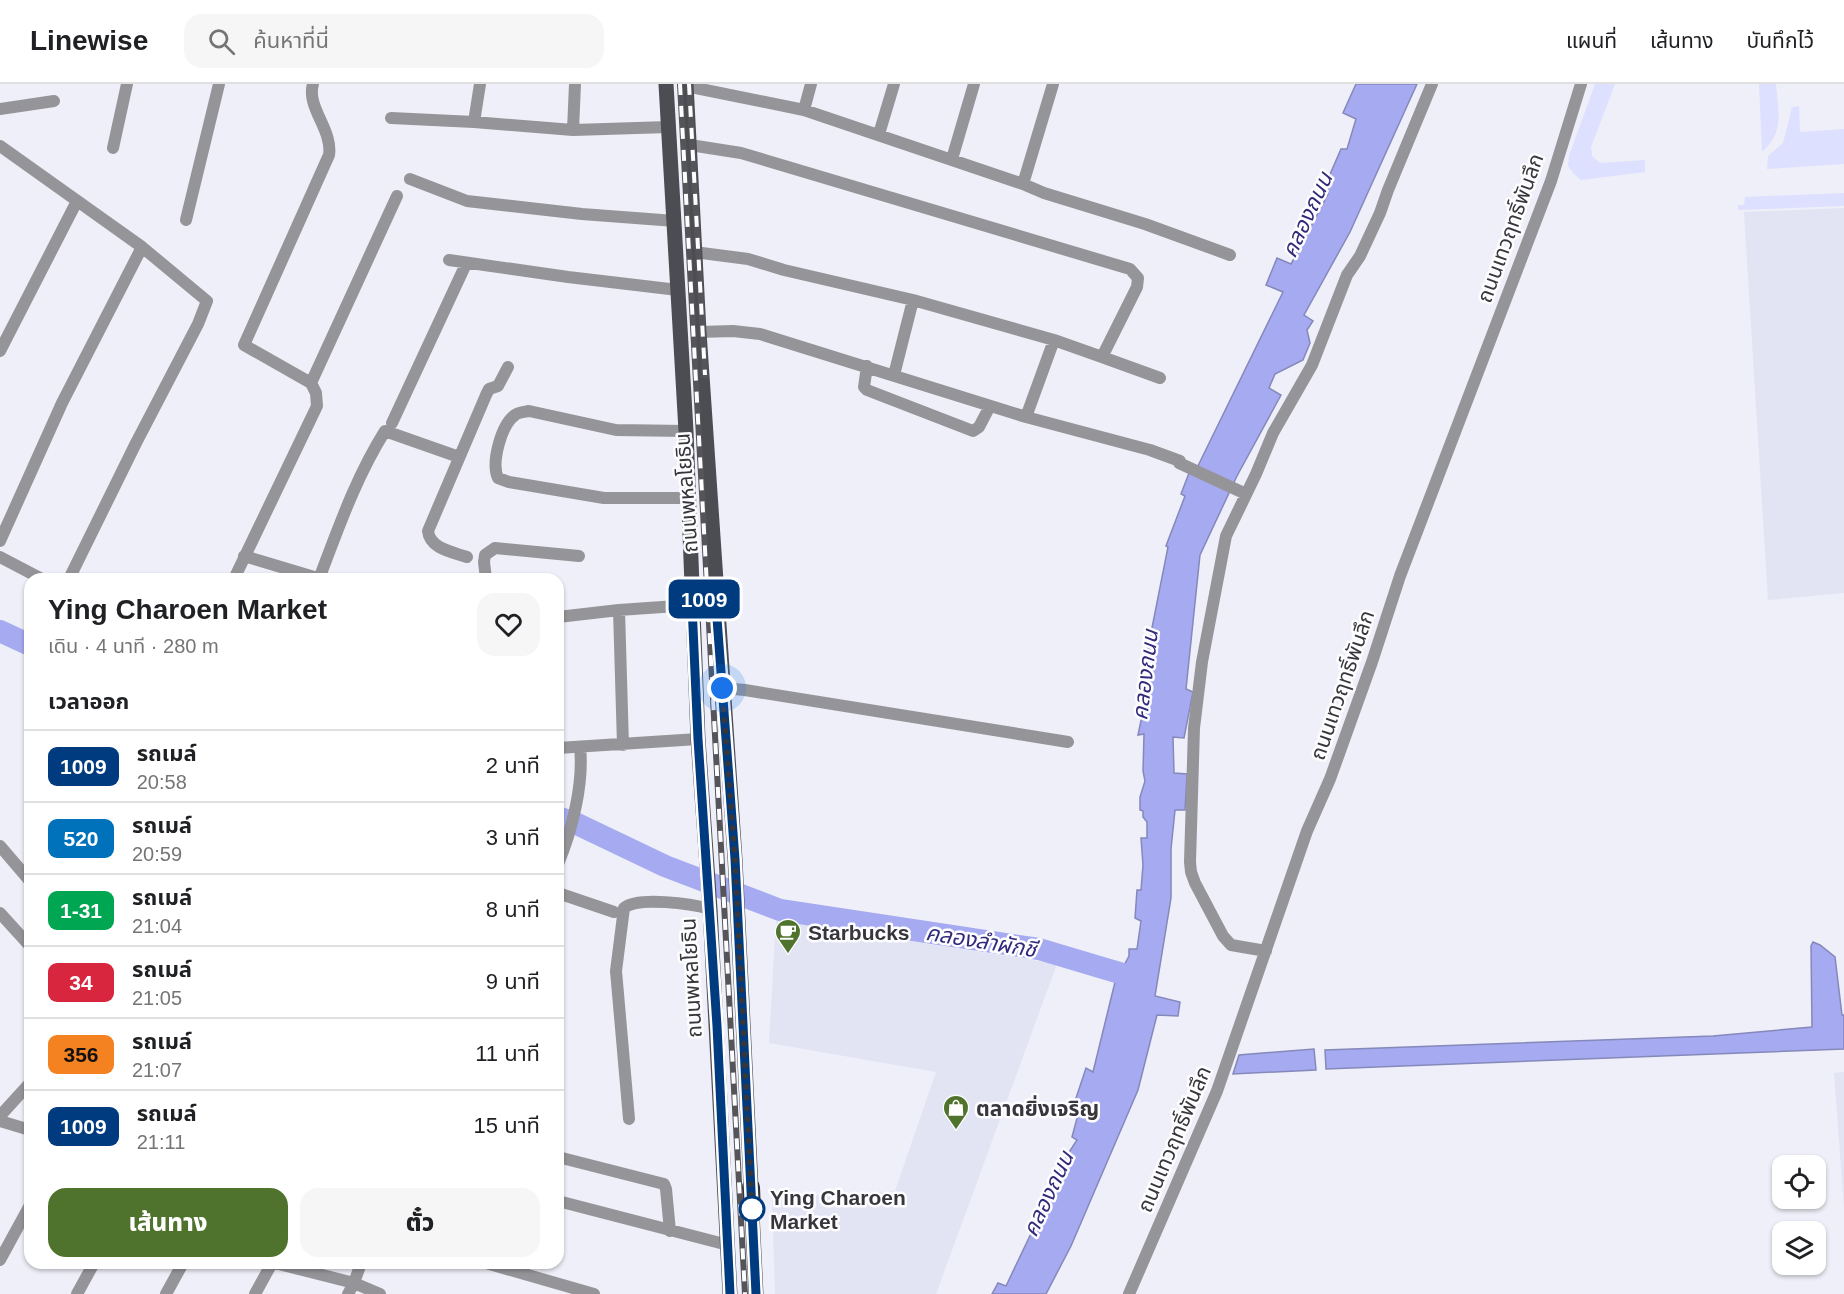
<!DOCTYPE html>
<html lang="th">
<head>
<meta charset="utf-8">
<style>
	body { margin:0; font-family:Arial,"Noto Sans Thai",sans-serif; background:#f6f6f6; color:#202124; height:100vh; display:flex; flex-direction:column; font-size:22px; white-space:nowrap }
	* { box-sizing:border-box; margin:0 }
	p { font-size:20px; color:#757577 }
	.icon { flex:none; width:33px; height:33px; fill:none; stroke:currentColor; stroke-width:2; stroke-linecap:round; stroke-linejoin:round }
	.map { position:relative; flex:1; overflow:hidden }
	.side { position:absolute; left:24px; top:489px; width:540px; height:696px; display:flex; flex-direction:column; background:#fff; border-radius:18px; box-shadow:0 2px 4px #0004 }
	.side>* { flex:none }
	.badge { padding:0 12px; border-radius:9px; font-size:21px; line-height:39px }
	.buttons { position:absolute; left:1772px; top:1071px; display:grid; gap:12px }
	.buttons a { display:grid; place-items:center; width:54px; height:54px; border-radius:12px; background:#fff; box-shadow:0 2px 4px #0004; font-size:30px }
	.you { position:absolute; width:30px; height:30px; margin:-15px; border:4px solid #fff; border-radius:50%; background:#1a73e8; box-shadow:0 0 0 9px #1a73e833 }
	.map>.badge { position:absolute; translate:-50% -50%; box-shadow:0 0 0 3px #fff }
	h2 { padding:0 24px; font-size:22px; line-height:54px }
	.round { display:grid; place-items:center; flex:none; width:63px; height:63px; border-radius:18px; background:#f6f6f6 }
	.overview { display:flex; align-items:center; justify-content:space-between; height:102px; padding:0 24px }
	h1 { font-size:28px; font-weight:800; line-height:45px }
	.button { display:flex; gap:12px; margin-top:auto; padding:12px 24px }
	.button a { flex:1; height:69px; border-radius:18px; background:#4f732c; color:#fff; font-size:24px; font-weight:800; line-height:69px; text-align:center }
	.button a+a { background:#f6f6f6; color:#202124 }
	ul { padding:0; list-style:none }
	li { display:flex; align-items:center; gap:18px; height:72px; padding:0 24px; border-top:2px solid #e0e0e0 }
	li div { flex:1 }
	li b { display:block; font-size:22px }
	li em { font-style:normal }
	li .badge { min-width:66px; font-weight:700; text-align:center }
	header { display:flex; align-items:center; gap:36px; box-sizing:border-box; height:84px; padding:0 30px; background:#fff; border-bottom:2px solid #e0e0e0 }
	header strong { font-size:28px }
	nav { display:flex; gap:33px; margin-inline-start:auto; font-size:21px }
	.search { width:420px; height:54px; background:#f6f6f6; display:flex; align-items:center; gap:15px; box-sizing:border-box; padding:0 21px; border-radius:18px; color:#757577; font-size:22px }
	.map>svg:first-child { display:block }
</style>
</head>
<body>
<header>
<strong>Linewise</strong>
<div class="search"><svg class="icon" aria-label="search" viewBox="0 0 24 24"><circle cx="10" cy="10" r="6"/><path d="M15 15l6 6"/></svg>ค้นหาที่นี่</div>
<nav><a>แผนที่</a><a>เส้นทาง</a><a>บันทึกไว้</a></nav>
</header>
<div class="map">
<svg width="1844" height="1210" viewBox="0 0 1844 1210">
	<rect width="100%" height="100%" fill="#eeeff8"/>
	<path fill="#e2e4f4" d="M 1844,124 L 1844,509 L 1768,516 L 1744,128 Z
		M 776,836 L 1057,880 L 936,1210 L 775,1210 L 772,1114 L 895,1107 L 936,988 L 769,959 Z
		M 1844,988 L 1844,1125 L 1834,989 Z"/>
	<path fill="#dde0fe" d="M 1595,0 L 1615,0 L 1591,63 L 1592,72 L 1600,79 L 1645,76 L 1645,88 L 1581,96 L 1574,90 L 1568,82 L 1569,72 Z
		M 1759,0 L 1776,0 C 1778,27 1785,48 1762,68 Z
		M 1799,22 L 1800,48 L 1844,45 L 1844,80 L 1767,85 L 1768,72 L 1783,59 L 1792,23 Z
		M 1844,109 L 1844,122 L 1738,126 L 1738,121 L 1744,121 L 1745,113 Z"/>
	<path fill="#a6aaf0" stroke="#8588ba" stroke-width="1.5" d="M 1356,0 L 1417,0 L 1350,148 L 1304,231 L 1313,237 L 1307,246 L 1310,259 L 1303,276 L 1275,290 L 1269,304 L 1281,311 L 1237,392 L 1200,471 L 1186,605 L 1193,608 L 1184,654 L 1173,653 L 1174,689 L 1187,690 L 1185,726 L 1175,726 L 1171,765 L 1171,814 L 1155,912 L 1180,918 L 1178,932 L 1157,931 L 1138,1006 L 1071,1162 L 1046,1210 L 992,1210 L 998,1199 L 1006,1202 L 1036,1139 L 1043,1135 L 1062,1079 L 1077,1056 L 1072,1053 L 1080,1023 L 1074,1020 L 1086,984 L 1093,988 L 1115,898 L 1129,872 L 1129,865 L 1137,865 L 1141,837 L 1135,834 L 1137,806 L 1141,806 L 1143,781 L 1141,754 L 1147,754 L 1147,738 L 1143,733 L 1143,727 L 1140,726 L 1140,713 L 1145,697 L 1143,687 L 1144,650 L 1138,651 L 1149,598 L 1147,569 L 1168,463 L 1166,462 L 1185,412 L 1181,410 L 1189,389 L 1194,390 L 1283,208 L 1266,201 L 1277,174 L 1291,180 L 1328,110 L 1328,95 L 1341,65 L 1347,65 L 1356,35 L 1343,29 Z
		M 1813,858 L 1820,861 L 1835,873 L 1842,931 L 1844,931 L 1844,965 L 1326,985 L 1325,966 L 1713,952 L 1812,943 L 1811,862 Z
		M 1314,965 L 1316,986 L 1233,990 L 1239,971 Z"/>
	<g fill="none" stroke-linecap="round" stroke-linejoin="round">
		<path stroke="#a6aaf0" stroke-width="22" d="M 0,547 L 30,561
			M 558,733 L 575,739 L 665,782 L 780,826 L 1039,865 L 1133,893"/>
		<path stroke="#959599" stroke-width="12" d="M 686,2 L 804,26 L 1023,100 L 1044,109 L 1145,140 L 1230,171
			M 0,25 L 54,17
			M 804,26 L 811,0
			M 391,34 L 474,38 L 573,46 L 669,43
			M 474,38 L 480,0
			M 573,46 L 575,0
			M 879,50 L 894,0
			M 690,61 L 741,69 L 1130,185 L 1138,194 L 1137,203 L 1102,273 L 1054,256 L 913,216 L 784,186 L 748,175 L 694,168
			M 0,62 L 142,163 L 207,217 L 198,240 L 136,359 L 69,495
			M 113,64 L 127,0
			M 952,75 L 974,0
			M 410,95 L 467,117 L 582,130 L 675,137
			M 1023,100 L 1053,0
			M 186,136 L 219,0
			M 449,176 L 568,193 L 678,206
			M 699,248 L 733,247 L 760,250 L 1026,333 L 1054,256
			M 0,267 L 77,117
			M 1102,273 L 1160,294
			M 867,282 L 864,303 L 867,306 L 973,347 L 979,343 L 990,322
			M 894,291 L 913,216
			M 311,299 L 397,112
			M 1026,333 L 1150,366 L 1180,377
			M 392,339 L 466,180
			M 686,347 L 616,346 L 529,327 C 524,328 519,328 515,331 C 501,341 491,379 498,394 L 509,398 L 604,414 L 688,414
			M 1179,379 L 1246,410
			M 0,457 L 62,319 L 142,163
			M 244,472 L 321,495
			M 0,473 L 42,495
			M 467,473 C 453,468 430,465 428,447 L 486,311 L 489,305 L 498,302 L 508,283
			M 234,495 L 317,322 L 316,309 L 311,299 L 244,261 L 329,71 C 333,46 306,23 313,0
			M 319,495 C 338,445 356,393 385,347 L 459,373
			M 486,495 L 484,478 L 485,471 L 495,464 L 579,472
			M 619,526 L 623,661
			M 558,533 L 619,526 L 691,521
			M 722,604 L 745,606 L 1068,658
			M 558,664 L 698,655
			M 0,762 L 30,797
			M 558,780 C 572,747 584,699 580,663
			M 558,809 L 614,828
			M 0,829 L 30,862
			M 1266,867 L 1231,861 L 1223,852 L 1195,799 L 1191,788 L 1190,778 L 1194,644 L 1202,578 L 1226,452 L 1256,390 L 1273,349 L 1312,281 L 1347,191 L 1360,172 L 1380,129 L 1388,106 L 1432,0
			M 0,1032 L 30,999
			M 629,1035 L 616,887 L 624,824 C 638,812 692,820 710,825
			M 0,1037 L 30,1046
			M 558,1073 L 664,1100 L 666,1105 L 670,1147
			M 558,1117 L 728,1161
			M 0,1176 L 30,1121
			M 275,1179 L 354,1199 L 348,1210
			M 361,1179 L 354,1199 L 380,1210
			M 486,1179 L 594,1210
			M 77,1210 L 94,1179
			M 166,1210 L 183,1179
			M 255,1210 L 272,1179
			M 1129,1210 L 1217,1007 L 1307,747 L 1330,695 L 1372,578 L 1400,492 L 1551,97 L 1581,0"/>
		<path stroke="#4c4d53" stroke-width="15" d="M 666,0 L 686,347 L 698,655 L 710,825 L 730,1210
			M 686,0 L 699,248 L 735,775 L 751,1103
			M 752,1128 L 756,1210"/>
		<path stroke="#33343a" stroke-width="18" d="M 751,1103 L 752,1128"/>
		<defs>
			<path id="rail" d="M 680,0 L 745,1210
				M 689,0 L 705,291
				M 732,794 L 747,1084"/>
		</defs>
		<use href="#rail" stroke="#545459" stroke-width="6"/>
		<use href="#rail" stroke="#fdfdff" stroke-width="4" stroke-dasharray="11" stroke-linecap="butt"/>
	</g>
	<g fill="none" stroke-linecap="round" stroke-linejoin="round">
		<defs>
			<path id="line" d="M 730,1210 L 717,942 L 698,655 L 692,521 L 704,515 L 716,521 L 735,775 L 756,1210"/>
		</defs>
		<use href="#line" stroke="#fff" stroke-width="14"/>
		<use href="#line" stroke="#003b80" stroke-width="9"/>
		<path stroke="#37373b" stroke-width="6" stroke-dasharray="0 10.8" d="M 722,604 L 735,775 L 752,1125"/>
	</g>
	<defs>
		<symbol id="cafe-pin" viewBox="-11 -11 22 30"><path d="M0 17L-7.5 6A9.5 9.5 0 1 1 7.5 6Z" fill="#4f732c" stroke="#fdfdff"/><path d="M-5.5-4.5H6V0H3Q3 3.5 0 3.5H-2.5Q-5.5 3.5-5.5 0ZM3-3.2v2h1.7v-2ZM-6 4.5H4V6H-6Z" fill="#fff"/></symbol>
		<symbol id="shop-pin" viewBox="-11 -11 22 30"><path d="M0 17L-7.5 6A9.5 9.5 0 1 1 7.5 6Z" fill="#4f732c" stroke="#fdfdff"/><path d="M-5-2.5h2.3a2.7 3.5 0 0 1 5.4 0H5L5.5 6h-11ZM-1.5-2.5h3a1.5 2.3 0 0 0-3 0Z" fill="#fff"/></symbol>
	</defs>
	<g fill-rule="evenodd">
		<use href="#cafe-pin" x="773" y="833" width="30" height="40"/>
		<use href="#shop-pin" x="941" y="1009" width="30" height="40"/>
	</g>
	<circle fill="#fff" stroke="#003b80" stroke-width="3" cx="752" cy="1125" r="12"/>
	<g text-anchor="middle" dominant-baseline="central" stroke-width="5" stroke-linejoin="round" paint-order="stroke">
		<g font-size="21" fill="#37373b" stroke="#fdfdff">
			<text transform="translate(1510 144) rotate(-70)">ถนนเทวฤทธิ์พันลึก</text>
			<text transform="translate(686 409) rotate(-94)">ถนนพหลโยธิน</text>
			<text transform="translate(1342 601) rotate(-71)">ถนนเทวฤทธิ์พันลึก</text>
			<text transform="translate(691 894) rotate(-93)">ถนนพหลโยธิน</text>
			<text transform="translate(1174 1055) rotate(-67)">ถนนเทวฤทธิ์พันลึก</text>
		</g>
		<g font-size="21" font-weight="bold" fill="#37373b" stroke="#fdfdff" text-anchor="start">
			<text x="808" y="848">Starbucks</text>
			<text x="976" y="1024">ตลาดยิ่งเจริญ</text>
		</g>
		<g font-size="21" font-weight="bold" fill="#37373b" stroke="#fdfdff" text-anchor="start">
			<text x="770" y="1113">Ying Charoen<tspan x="770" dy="24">Market</tspan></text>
		</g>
		<g font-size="22" font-style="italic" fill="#312a79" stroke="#fdfdff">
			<text transform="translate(1307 131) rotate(-65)">คลองถนน</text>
			<text transform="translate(1145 591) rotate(-83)">คลองถนน</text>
			<text transform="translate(981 857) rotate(9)">คลองลำผักชี</text>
			<text transform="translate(1048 1110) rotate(-65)">คลองถนน</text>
		</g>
	</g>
</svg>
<div class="buttons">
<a><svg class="icon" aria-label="locate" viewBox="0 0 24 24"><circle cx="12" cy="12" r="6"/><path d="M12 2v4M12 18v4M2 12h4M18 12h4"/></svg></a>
<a><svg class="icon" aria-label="layers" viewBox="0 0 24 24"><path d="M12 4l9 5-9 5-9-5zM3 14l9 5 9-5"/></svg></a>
</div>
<div class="you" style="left:722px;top:604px"></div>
<b class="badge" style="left:704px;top:515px;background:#003b80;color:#fff">1009</b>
<section class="side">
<div class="overview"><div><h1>Ying Charoen Market</h1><p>เดิน · 4 นาที · 280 m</p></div><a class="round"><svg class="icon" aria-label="heart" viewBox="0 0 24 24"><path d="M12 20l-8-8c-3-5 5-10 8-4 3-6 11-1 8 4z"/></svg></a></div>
<h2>เวลาออก</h2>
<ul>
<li><span class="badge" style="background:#003b80;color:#fff">1009</span><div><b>รถเมล์</b><p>20:58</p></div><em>2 นาที</em></li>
<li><span class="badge" style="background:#0072bc;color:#fff">520</span><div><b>รถเมล์</b><p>20:59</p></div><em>3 นาที</em></li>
<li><span class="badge" style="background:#00a651;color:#fff">1-31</span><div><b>รถเมล์</b><p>21:04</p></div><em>8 นาที</em></li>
<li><span class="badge" style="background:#d7263d;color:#fff">34</span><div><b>รถเมล์</b><p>21:05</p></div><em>9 นาที</em></li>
<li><span class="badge" style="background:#f58220;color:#111">356</span><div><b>รถเมล์</b><p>21:07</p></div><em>11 นาที</em></li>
<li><span class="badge" style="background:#003b80;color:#fff">1009</span><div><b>รถเมล์</b><p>21:11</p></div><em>15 นาที</em></li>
</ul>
<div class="button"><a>เส้นทาง</a><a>ตั๋ว</a></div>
</section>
</div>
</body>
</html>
